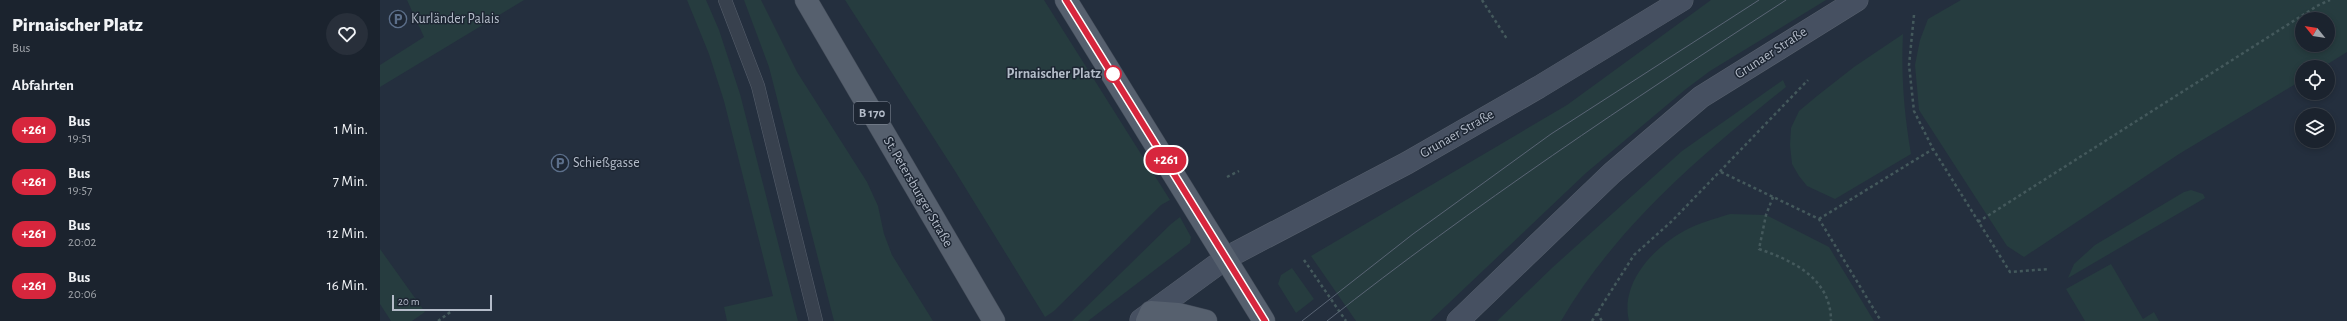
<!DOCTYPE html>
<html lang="de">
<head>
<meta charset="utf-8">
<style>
	body { margin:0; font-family:"Alegreya Sans",sans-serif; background:#282f3a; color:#f1f3f6; height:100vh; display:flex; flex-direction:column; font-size:15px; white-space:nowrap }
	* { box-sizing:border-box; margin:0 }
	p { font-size:13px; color:#a0a4aa }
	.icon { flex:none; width:22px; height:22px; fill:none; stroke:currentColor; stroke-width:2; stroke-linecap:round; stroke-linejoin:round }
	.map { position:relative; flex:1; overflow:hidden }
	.panel { display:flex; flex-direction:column; background:#1b232e; width:380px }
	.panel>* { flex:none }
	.badge { padding:0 8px; border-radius:13px; font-size:14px; line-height:26px }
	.needle { width:26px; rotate:300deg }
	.fabs { position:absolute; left:1915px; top:12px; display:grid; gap:8px }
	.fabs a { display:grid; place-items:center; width:40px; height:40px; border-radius:50%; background:#1b232e; box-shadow:0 2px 6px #0003,0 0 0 1px #39404a; font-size:20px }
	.scale { position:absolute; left:12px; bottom:10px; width:100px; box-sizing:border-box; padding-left:4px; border:2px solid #b4bcc9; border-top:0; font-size:11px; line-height:14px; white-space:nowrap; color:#b4bcc9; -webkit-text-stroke:3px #1d2633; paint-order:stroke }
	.map>.badge { position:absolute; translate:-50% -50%; box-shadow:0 0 0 2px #fff }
	h2 { padding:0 12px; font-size:15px; line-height:36px }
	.round { display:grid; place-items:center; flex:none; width:42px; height:42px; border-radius:21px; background:#282f3a }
	.summary { display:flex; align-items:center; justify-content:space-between; height:68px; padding:0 12px }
	h1 { font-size:19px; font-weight:800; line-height:30px }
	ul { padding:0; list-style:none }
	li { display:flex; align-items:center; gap:12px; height:52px; padding:0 12px }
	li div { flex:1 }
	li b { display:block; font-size:15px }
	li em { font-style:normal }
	li .badge { min-width:44px; font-weight:700; text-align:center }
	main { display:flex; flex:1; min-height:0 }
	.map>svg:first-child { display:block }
</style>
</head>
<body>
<main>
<section class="panel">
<div class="summary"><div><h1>Pirnaischer Platz</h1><p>Bus</p></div><a class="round"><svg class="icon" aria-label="heart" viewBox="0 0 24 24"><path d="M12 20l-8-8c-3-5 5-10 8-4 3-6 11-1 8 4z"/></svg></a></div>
<h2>Abfahrten</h2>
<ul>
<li><span class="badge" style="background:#d7263d;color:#fff">+261</span><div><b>Bus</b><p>19:51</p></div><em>1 Min.</em></li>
<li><span class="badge" style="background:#d7263d;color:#fff">+261</span><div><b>Bus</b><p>19:57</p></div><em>7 Min.</em></li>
<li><span class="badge" style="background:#d7263d;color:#fff">+261</span><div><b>Bus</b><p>20:02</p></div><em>12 Min.</em></li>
<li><span class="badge" style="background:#d7263d;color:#fff">+261</span><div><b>Bus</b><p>20:06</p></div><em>16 Min.</em></li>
</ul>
</section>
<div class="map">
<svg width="1967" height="321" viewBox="0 0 1967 321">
	<rect width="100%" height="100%" fill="#242f3e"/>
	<path fill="#263c3f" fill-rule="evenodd" d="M 27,0 L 144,0 L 0,87 L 0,65 L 44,37 Z
		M 307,0 L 326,0 L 339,30 L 360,94 L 418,321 L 347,321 L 344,307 L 393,296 L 344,101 L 329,54 Z
		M 364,0 L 381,0 L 417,72 L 487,182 L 498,206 L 504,234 L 512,255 L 553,321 L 454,321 L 389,67 Z
		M 465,0 L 664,0 L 790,200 L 781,205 L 674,311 L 665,317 L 575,171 Z
		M 1331,0 L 1446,0 L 1330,71 L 1306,89 L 1206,173 L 1050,321 L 976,321 L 931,256 L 1187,105 Z
		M 1581,0 L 1967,0 L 1967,52 L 1943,67 L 1922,67 L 1922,80 L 1799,154 L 1644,257 L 1627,246 L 1539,110 L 1535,65 L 1540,40 L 1548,19 ZM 1922,19 L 1948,19 L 1948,45 L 1922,45 Z
		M 1523,34 C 1521,75 1524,113 1531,154 L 1455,199 L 1427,186 L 1419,176 L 1412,164 L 1410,145 L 1411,128 L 1419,111 L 1437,96 L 1474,67 Z
		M 1403,80 L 1406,87 C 1322,154 1236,227 1181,321 L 1117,321 L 1173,267 L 1302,151 Z
		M 1811,190 L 1823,194 L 1825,198 L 1688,278 L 1694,264 L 1715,245 L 1804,192 Z
		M 1350,214 L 1386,215 L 1449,247 L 1494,321 L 1249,321 C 1240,283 1273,248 1304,231 C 1318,223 1334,219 1350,214 Z
		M 800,217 L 811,237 L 810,243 L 708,321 L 692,321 L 791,224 Z
		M 0,249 L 45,312 L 32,321 L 11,321 L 0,304 Z
		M 1731,264 L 1763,319 L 1774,312 L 1779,321 L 1705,321 L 1686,289 Z
		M 912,268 L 934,299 L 916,313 L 898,284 L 901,275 Z"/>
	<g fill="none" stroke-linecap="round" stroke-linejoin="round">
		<defs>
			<path id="lane" d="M 345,0 L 378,86 L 436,321"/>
			<path id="secondary" d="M 761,320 L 846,258 L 1027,163 L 1159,87 L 1302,0
				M 1078,321 L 1232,173 L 1321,97 L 1477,0"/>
			<path id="primary" d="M 426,0 L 614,321
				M 686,0 L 884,321
				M 767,321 L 771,312 L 798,314 L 826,321"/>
		</defs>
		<use href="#lane" stroke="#565f6c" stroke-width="14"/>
		<use href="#secondary" stroke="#565f6c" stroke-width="23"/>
		<use href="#primary" stroke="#414a57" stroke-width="23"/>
		<path stroke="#44595c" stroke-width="2.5" stroke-dasharray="3 3" stroke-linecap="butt" d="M 1102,0 L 1127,39
			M 1534,15 L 1529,65 L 1534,111 L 1553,149 L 1630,272 L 1669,269
			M 1341,172 L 1439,219 L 1501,321
			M 847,177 L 859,171
			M 1393,197 L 1386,215 L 1379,249 C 1414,261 1451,279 1451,321
			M 1439,219 L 1553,149
			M 1598,222 L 1937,6 L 1950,0
			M 924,260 L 966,321
			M 1217,313 L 1222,321
			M 58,321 L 73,310
			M 1212,321 L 1254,255 L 1292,221 L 1428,80"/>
		<use href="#lane" stroke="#38414e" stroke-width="13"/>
		<use href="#secondary" stroke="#465061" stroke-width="22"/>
		<use href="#primary" stroke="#56606e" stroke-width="22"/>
		<path stroke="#5a6575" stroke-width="1" d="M 922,321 L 1033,234 L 1171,134 L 1379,0
			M 947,321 C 1094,205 1249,102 1406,0"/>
	</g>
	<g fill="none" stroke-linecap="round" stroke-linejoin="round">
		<defs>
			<path id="line" d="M 686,0 L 885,321"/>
		</defs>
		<use href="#line" stroke="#fff" stroke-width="9"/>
		<use href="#line" stroke="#d7263d" stroke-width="6"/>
	</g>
	<defs>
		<symbol id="parking-ring" viewBox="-11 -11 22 22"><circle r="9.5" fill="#1d2633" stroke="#5c6f8a" stroke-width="1.5"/><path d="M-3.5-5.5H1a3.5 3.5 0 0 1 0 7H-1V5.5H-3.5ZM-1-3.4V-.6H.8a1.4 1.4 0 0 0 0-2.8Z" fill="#5c6f8a"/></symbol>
	</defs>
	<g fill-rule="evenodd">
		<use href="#parking-ring" x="8" y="9" width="20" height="20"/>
		<use href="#parking-ring" x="170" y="153" width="20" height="20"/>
	</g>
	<circle fill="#fff" stroke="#d7263d" stroke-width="2" cx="733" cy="74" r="8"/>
	<g text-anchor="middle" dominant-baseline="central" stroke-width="3" stroke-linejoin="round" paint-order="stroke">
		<rect fill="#1d2633" stroke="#878f9c" stroke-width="1" x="474" y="102" width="36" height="22" rx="3"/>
		<g font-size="13" font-weight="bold" fill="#b4bcc9">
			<text x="492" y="113">B 170</text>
		</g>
		<g font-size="14" fill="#b4bcc9" stroke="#1d2633" text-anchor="start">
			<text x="31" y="19">Kurländer Palais</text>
			<text x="193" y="163">Schießgasse</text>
		</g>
		<g font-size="14" fill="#b4bcc9" stroke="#1d2633">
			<text transform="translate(1391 53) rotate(-33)">Grunaer Straße</text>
			<text transform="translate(1077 134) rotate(-30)">Grunaer Straße</text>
			<text transform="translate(538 192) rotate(60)">St. Petersburger Straße</text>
		</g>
		<g font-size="14" font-weight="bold" fill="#b4bcc9" stroke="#1d2633" text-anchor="end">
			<text x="721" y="74">Pirnaischer Platz</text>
		</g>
	</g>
</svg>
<div class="fabs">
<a><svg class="needle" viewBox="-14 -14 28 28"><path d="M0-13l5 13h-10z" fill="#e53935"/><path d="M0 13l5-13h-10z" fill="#a0a4aa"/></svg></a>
<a><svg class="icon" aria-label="locate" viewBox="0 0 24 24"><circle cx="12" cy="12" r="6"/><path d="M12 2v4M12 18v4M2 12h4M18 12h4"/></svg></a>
<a><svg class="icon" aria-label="layers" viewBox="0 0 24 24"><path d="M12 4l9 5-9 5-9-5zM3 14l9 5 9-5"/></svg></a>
</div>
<div class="scale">20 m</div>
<b class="badge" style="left:786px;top:160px;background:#d7263d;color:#fff">+261</b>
</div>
</main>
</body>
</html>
